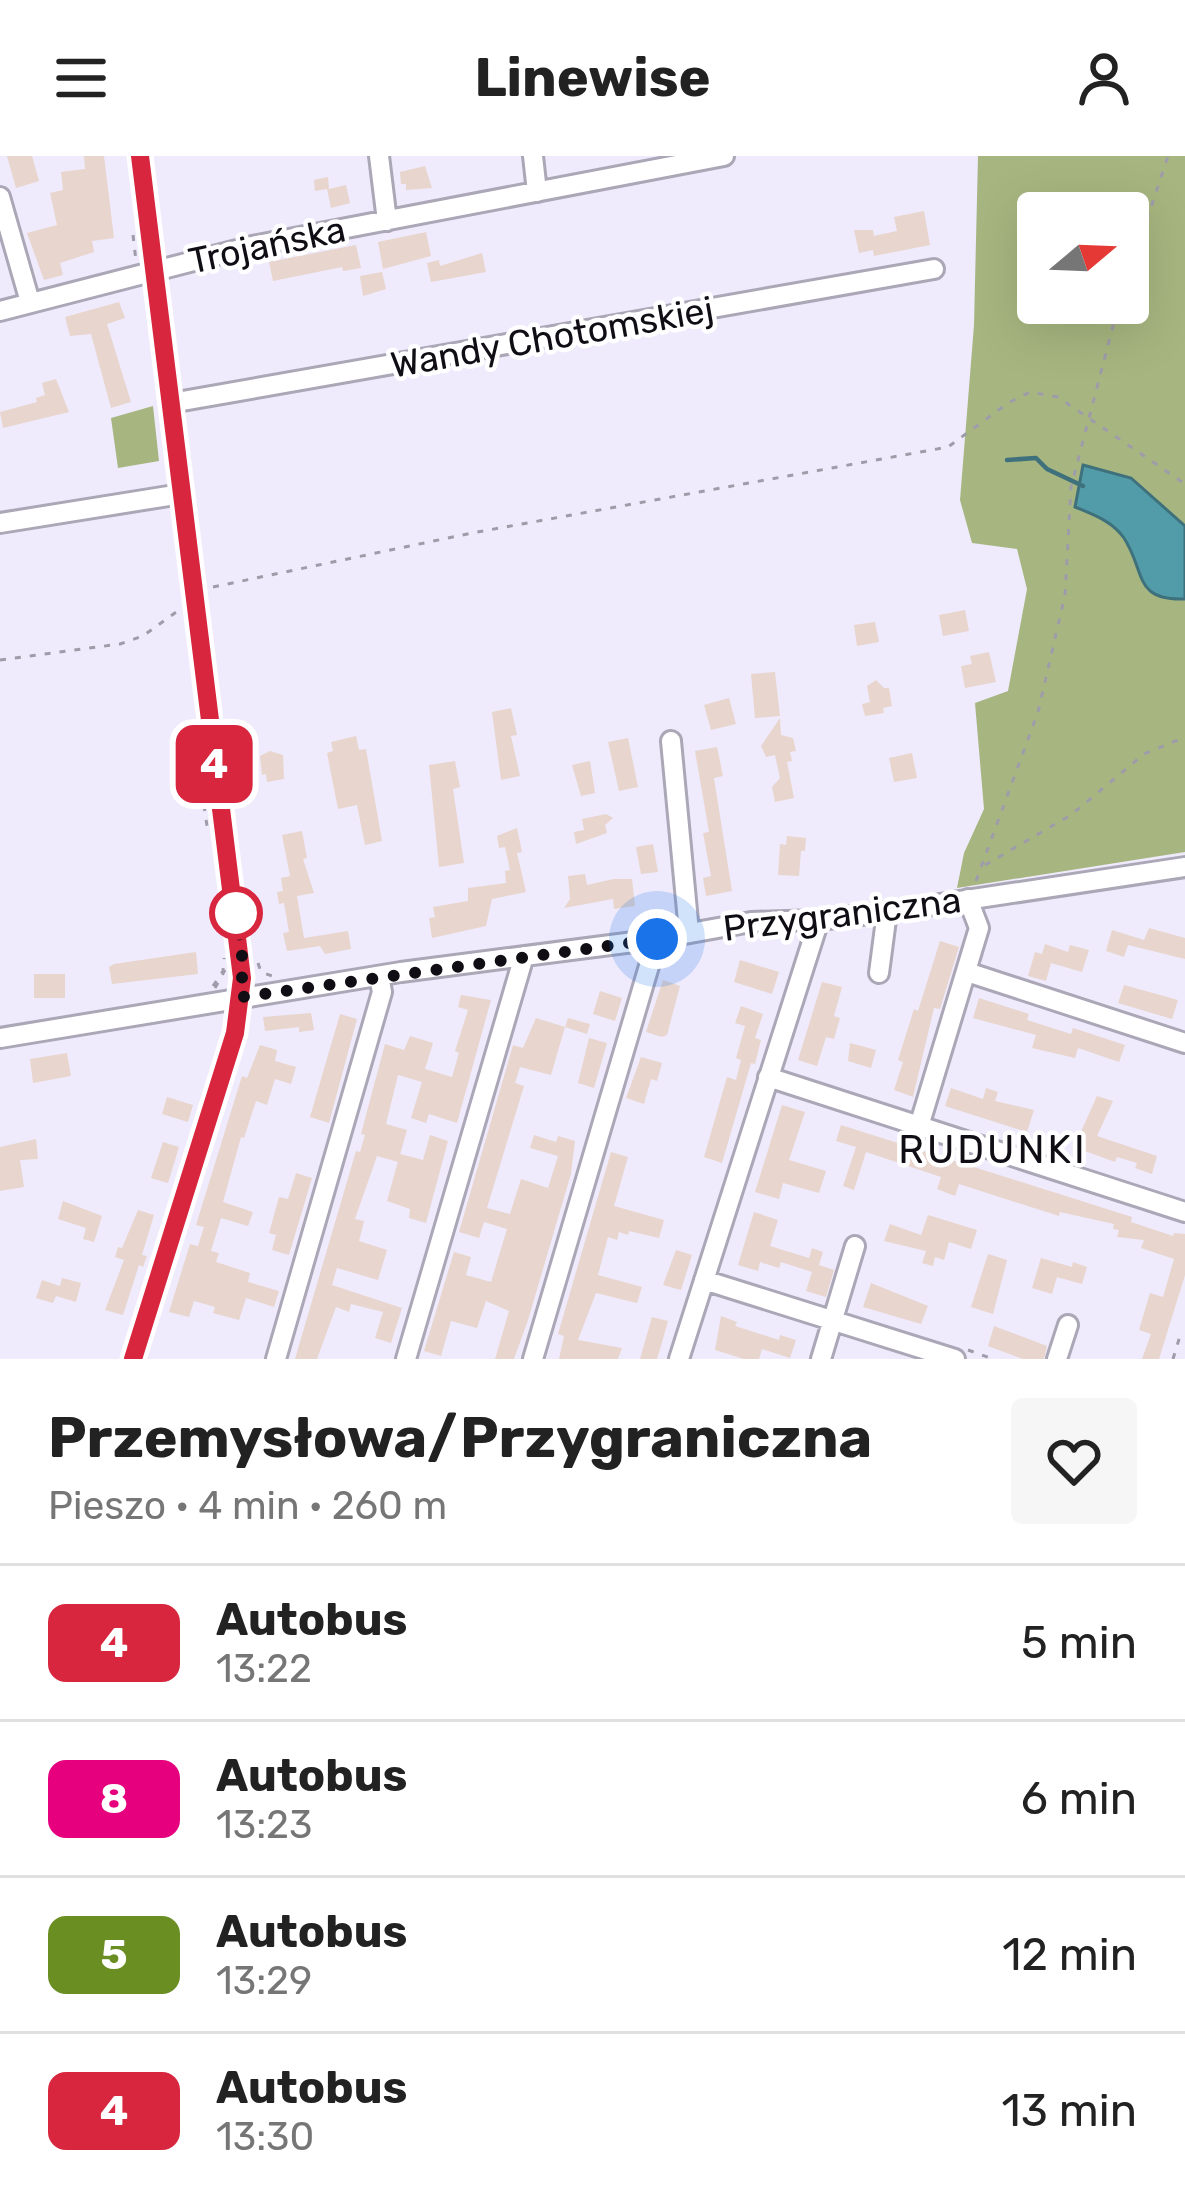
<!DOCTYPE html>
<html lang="pl">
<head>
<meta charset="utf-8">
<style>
	body { margin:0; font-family:Rubik,sans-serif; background:#f6f6f6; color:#222; height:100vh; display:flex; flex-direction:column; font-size:45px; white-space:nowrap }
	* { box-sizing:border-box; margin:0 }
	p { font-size:39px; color:#767676 }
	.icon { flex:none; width:66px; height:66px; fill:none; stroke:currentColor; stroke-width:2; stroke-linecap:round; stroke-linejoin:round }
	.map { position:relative; height:1203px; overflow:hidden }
	.side { display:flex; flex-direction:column; background:#fff; flex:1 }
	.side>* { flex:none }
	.badge { padding:0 24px; border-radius:18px; font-size:42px; line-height:78px }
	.needle { width:78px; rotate:71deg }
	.controls { position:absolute; left:1017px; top:36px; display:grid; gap:24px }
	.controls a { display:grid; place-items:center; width:132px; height:132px; border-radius:12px; background:#fff; box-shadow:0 12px 48px #0002; font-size:60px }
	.you { position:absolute; width:60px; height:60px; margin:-30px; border:9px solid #fff; border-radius:50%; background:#1a73e8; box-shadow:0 0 0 18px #1a73e833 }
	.map>.badge { position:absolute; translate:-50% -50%; box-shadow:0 0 0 6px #fff }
	.round { display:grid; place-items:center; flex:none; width:126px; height:126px; border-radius:12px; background:#f6f6f6 }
	.summary { display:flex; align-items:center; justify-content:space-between; height:204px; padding:0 48px }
	h1 { font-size:57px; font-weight:700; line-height:90px }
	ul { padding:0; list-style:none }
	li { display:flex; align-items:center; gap:36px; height:156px; padding:0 48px; border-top:3px solid #e0e0e0 }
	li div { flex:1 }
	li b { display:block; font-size:45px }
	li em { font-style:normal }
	li .badge { min-width:132px; font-weight:700; text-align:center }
	header { display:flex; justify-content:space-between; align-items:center; height:156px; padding:0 48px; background:#fff; font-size:54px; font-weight:700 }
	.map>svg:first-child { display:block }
</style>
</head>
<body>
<header><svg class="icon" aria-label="menu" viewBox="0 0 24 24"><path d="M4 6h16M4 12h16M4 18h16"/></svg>Linewise<svg class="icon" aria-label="person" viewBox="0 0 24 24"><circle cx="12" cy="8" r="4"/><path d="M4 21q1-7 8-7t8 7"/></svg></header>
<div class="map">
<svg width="1185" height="1203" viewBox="0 0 1185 1203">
	<rect width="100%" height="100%" fill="#efebfc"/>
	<path fill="#a7b680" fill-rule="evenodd" d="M 978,0 L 1185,0 L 1185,696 L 957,732 L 964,697 L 984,653 L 975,547 L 1008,535 L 1027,433 L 1017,393 L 972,387 L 960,344 L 974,169 ZM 1038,57 L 1128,57 L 1128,147 L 1038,147 Z
		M 153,250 L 159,305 L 118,312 L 111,262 Z"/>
	<path fill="#529ca9" stroke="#3e717c" stroke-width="3" d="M 1083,309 L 1131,322 L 1185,370 L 1185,443 C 1133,445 1146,416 1124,382 C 1112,365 1094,359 1075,351 Z"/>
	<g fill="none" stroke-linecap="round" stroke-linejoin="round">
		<path stroke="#3e717c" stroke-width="4.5" d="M 1007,304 L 1036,302 L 1047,313 L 1083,330"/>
	</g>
	<path fill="#e8d5cd" d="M 7,0 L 32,0 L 39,25 L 16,32 Z
		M 84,0 L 104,0 L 114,82 L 92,85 L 94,96 L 60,107 L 63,119 L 44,124 L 27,77 L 57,69 L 50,37 L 63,34 L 61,16 L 85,13 Z
		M 425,10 L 432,32 L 406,34 L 406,28 L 401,28 L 400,16 Z
		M 328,21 L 329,33 L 346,29 L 350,47 L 331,52 L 327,33 L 315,35 L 314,24 Z
		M 924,55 L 930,89 L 874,100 L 873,94 L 859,97 L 854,74 L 873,74 L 874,80 L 897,75 L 894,61 Z
		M 426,76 L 431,100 L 383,113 L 378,86 Z
		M 356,89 L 361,112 L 343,115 L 342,111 L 273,125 L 269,106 Z
		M 482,97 L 486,116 L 431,126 L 427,107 L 439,104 L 440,110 Z
		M 382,116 L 386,133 L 363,140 L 360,120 Z
		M 119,146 L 125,162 L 107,168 L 131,246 L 111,252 L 91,178 L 70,180 L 65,161 Z
		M 56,223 L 69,256 L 3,272 L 0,256 L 37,246 L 36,242 L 45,239 L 42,227 Z
		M 965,454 L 969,475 L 943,480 L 939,459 Z
		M 875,466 L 879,486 L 857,490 L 854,469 Z
		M 989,496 L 996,526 L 965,532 L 961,510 L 972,508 L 970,500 Z
		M 775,516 L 780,560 L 755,562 L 751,518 Z
		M 876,524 L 884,532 L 889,532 L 892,550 L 883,552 L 884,557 L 865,560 L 862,548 L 870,546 L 867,530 Z
		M 729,542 L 736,568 L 711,574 L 704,549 Z
		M 511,552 L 517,579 L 511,580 L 520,620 L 501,624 L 492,556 Z
		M 780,562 L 781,579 L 793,582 L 796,595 L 790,596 L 792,605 L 787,606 L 794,642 L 775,646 L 772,631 L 780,622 L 775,599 L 766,601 L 761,590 Z
		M 356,580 L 359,594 L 366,593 L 382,685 L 365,689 L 357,649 L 338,653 L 327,597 L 333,595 L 331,586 Z
		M 628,582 L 638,631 L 619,635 L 608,586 Z
		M 717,591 L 723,620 L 714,622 L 732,735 L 706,740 L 703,722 L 711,720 L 703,677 L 709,676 L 695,595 Z
		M 270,595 L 283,599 L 284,623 L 267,626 L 266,618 L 262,619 L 260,600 Z
		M 912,597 L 917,622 L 894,626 L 889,602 Z
		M 455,605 L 460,631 L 453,633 L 464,707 L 439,711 L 429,609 Z
		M 590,605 L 595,637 L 581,640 L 572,609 Z
		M 606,658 L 613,662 L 605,669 L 607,677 L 576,688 L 574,676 L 584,674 L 582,663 Z
		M 517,672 L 522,696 L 517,697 L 526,736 L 492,743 L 486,770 L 432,782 L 429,762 L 435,761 L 433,751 L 468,745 L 468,732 L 506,727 L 505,715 L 510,714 L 505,691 L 499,692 L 497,680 Z
		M 302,675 L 307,702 L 303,703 L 314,737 L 297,740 L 304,782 L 348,775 L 351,793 L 325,798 L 320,790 L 287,795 L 283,777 L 289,776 L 284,747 L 279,748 L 277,736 L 283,735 L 281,722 L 290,720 L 282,679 Z
		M 787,680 L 806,682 L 805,695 L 801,695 L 799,720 L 778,719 L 780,688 L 786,689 Z
		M 653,688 L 658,716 L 641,718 L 636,691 Z
		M 585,718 L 587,729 L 614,723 L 632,723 L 635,750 L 614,753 L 613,743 L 564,752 L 570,743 L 568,720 Z
		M 1149,772 L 1185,782 L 1185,803 L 1128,789 L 1124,801 L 1106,795 L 1112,774 L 1144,784 Z
		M 940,785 L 959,791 L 940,853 L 934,852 L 913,941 L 894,934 L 903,906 L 898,904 L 914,853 L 918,855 Z
		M 1045,788 L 1068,796 L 1070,789 L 1089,794 L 1082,816 L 1051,807 L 1046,825 L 1028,820 L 1035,796 L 1042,798 Z
		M 196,796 L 198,818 L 112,828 L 109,811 L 114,808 Z
		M 740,804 L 779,816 L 772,838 L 734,826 Z
		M 34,818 L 65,818 L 65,842 L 34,842 Z
		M 663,824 L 680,830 L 667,879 L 662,881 L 646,876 Z
		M 822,826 L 842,831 L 834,860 L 840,862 L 834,883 L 826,881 L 817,910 L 798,904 Z
		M 1124,829 L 1178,844 L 1172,863 L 1118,847 Z
		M 600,835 L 622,842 L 615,865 L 593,858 Z
		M 461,839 L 491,844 L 457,967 L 429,958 L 426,967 L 411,962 L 422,926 L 398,919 L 386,968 L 407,974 L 398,1006 L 377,1000 L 355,1063 L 364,1065 L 359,1085 L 387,1094 L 378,1124 L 337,1112 L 332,1129 L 402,1152 L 391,1187 L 375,1182 L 383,1156 L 351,1148 L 349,1156 L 336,1151 L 317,1203 L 295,1203 L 356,995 L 360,996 L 365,979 L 361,978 L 385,888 L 404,894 L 410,880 L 433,887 L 425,913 L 452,921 L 459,897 L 455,895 L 468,854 L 458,851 Z
		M 979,842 L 1029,858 L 1027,864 L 1071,878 L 1073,872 L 1125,889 L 1119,906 L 1078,892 L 1075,902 L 1032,892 L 1036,879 L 973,862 Z
		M 741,850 L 763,858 L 755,882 L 761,884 L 755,908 L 751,907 L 722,1007 L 704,1001 L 727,921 L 736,924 L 741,904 L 736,902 L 745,870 L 735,867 Z
		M 311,857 L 314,874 L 299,876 L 299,871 L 265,875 L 263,861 Z
		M 340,858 L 357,863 L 329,967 L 310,961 Z
		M 536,862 L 565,871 L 568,862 L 590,868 L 587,878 L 565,871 L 551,919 L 520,911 L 515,927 L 524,930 L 487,1052 L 510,1058 L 521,1023 L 548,1032 L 558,1000 L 530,992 L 534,979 L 556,986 L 558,980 L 575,985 L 571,1018 L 528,1164 L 514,1203 L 495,1203 L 509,1155 L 486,1145 L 477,1172 L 451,1165 L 441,1200 L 424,1195 L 454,1096 L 471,1101 L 466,1119 L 491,1126 L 507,1073 L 484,1066 L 479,1082 L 459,1076 L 513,889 L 523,892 Z
		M 589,882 L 607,887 L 594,932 L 578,927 Z
		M 850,887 L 876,894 L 871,912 L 848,905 Z
		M 260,889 L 277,894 L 275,905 L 296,911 L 291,928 L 275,923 L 267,949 L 256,945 L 244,982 L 241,981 L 223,1046 L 253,1056 L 248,1070 L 221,1062 L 211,1095 L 219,1097 L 216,1106 L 250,1117 L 248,1126 L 279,1135 L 274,1151 L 246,1142 L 239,1164 L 213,1157 L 215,1151 L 194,1145 L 189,1161 L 169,1156 L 190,1088 L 198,1090 L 204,1071 L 196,1069 L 242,920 L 247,922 Z
		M 67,897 L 71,920 L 33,927 L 30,903 Z
		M 641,901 L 662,907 L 657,925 L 651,923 L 644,948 L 626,942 Z
		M 951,932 L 983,943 L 986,932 L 998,936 L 995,945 L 1034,954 L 1027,976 L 945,950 Z
		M 1097,940 L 1113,945 L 1097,980 L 1157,1000 L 1152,1018 L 1135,1012 L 1137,1007 L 1117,1001 L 1115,1006 L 1074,991 Z
		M 167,941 L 193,949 L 188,966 L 162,958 Z
		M 782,949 L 805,956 L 789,1004 L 826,1015 L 819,1037 L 783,1027 L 779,1043 L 755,1036 Z
		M 841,969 L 1132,1061 L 1131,1066 L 1173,1080 L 1174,1077 L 1185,1078 L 1185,1119 L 1159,1203 L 1142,1203 L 1151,1178 L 1139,1174 L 1150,1137 L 1163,1141 L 1174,1103 L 1141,1092 L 1144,1084 L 1117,1081 L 1119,1074 L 1113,1073 L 1114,1068 L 1060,1056 L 1059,1060 L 959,1028 L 955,1040 L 937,1033 L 941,1021 L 866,996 L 854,1034 L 843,1030 L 856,991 L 836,985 Z
		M 430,979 L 448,985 L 426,1067 L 409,1062 L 410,1053 L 387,1045 L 400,998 L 423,1004 Z
		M 36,983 L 38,1003 L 20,1004 L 24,1031 L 0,1035 L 0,991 Z
		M 163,986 L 179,991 L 168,1027 L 151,1022 Z
		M 611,996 L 628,1001 L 614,1050 L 664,1064 L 659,1082 L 629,1075 L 628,1079 L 619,1076 L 617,1084 L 608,1081 L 598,1119 L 642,1131 L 637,1147 L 596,1137 L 578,1184 L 622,1192 L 618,1203 L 559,1203 L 564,1180 L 558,1178 Z
		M 296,1017 L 312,1022 L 289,1099 L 272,1094 L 276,1079 L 269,1077 L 279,1041 L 288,1043 Z
		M 63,1045 L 102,1060 L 94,1086 L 83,1083 L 86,1072 L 58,1063 Z
		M 138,1054 L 154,1059 L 142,1099 L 147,1100 L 143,1111 L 139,1109 L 123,1159 L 105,1154 L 124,1104 L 115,1101 L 118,1091 L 122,1092 Z
		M 754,1056 L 778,1064 L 770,1090 L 809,1102 L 812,1092 L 823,1096 L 819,1109 L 834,1114 L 826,1141 L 806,1135 L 812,1116 L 781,1106 L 779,1112 L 760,1106 L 758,1115 L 738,1109 Z
		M 928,1059 L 977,1074 L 971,1093 L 949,1086 L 944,1104 L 935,1101 L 933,1110 L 922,1107 L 926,1095 L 884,1085 L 890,1068 L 921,1079 Z
		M 676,1094 L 692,1099 L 681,1134 L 663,1129 Z
		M 988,1098 L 1007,1104 L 993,1158 L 971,1151 Z
		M 1041,1102 L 1072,1111 L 1073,1106 L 1087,1111 L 1082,1128 L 1057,1121 L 1052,1138 L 1032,1132 Z
		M 62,1122 L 81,1127 L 76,1146 L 56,1140 L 53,1147 L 36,1142 L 42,1124 L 60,1130 Z
		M 871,1127 L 928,1150 L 921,1168 L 863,1151 Z
		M 721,1160 L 737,1166 L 735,1170 L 779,1184 L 780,1179 L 796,1184 L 790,1202 L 762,1193 L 759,1203 L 744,1203 L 715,1194 Z
		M 652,1161 L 668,1165 L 663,1183 L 657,1203 L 640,1203 Z
		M 994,1170 L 1047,1190 L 1044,1203 L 1023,1203 L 988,1190 Z"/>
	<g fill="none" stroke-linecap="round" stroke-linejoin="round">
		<defs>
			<path id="minor" d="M 379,0 L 387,65
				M 533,0 L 537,36
				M 0,41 L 30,146
				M 0,155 L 252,90 L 724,0
				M 171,247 L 934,113
				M 0,367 L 181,338
				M 671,585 L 689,776
				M 967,816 L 1185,887
				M 879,817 L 887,756
				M 0,882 L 401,816 L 657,783 L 751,766 L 819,764 L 887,756 L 1185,711
				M 768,921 L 1185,1056
				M 920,967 L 979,772 L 968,743
				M 704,1124 L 955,1203
				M 133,1203 L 235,877 L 243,822 L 140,0
				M 276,1203 L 382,836 L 379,820
				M 406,1203 L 524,800
				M 533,1203 L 657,783
				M 679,1203 L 819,764
				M 821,1203 L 855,1090
				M 1057,1203 L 1068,1169"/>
		</defs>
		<use href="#minor" stroke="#aba7b7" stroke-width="24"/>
		<path stroke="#9f9ca9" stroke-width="3" stroke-dasharray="6 9" stroke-linecap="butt" d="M 133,79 L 136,105
			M 1128,121 L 1168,0
			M 213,431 L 472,377 L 948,291 L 1008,247 L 1030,236 L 1058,241 L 1185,328
			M 0,504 L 120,488 L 143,480 L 179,454
			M 204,649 L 207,670
			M 985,709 L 1071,659 L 1144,598 L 1185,581
			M 976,725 L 1038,556 L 1065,439 L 1071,331 L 1119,147
			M 258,807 L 261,816 L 272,820
			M 213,830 L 223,815 L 224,802
			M 215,832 L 225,814
			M 968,1194 L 993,1203
			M 1173,1203 L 1180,1180 L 1185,1182"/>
		<use href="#minor" stroke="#fff" stroke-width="18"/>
	</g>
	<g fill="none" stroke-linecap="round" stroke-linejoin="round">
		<defs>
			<path id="line" d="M 133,1203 L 235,877 L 242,822 L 140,0"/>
		</defs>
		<use href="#line" stroke="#fff" stroke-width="27"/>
		<use href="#line" stroke="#d7263d" stroke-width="18"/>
		<path stroke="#100e14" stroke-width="12" stroke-dasharray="0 21.6" d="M 236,757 L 242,800 L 242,841 L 657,783"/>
	</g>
	<circle fill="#fff" stroke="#d7263d" stroke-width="6" cx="236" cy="757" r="24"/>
	<g text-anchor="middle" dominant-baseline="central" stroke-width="9" stroke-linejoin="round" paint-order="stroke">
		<g font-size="36" fill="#100e14" stroke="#fff">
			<text transform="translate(267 89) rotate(-12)">Trojańska</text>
			<text transform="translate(552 181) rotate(-10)">Wandy Chotomskiej</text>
			<text transform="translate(842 758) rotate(-7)">Przygraniczna</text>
		</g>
		<g font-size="39" letter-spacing="3" fill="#100e14" stroke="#fff">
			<text x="993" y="994">RUDUNKI</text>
		</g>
	</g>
</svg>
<div class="controls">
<a><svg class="needle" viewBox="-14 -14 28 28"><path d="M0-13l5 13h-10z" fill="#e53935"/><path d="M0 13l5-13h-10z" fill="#767676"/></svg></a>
</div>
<div class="you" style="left:657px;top:783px"></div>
<b class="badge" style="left:214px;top:608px;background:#d7263d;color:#fff">4</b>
</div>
<section class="side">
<div class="summary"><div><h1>Przemysłowa/Przygraniczna</h1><p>Pieszo · 4 min · 260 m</p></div><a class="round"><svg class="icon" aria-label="heart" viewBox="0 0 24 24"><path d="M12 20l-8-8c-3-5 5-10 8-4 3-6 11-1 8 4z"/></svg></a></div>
<ul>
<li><span class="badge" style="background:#d7263d;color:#fff">4</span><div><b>Autobus</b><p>13:22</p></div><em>5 min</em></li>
<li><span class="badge" style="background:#e6007e;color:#fff">8</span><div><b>Autobus</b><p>13:23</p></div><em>6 min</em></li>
<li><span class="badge" style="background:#6b8e23;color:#fff">5</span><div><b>Autobus</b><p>13:29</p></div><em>12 min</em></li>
<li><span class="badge" style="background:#d7263d;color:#fff">4</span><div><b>Autobus</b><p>13:30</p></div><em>13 min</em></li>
</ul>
</section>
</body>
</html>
